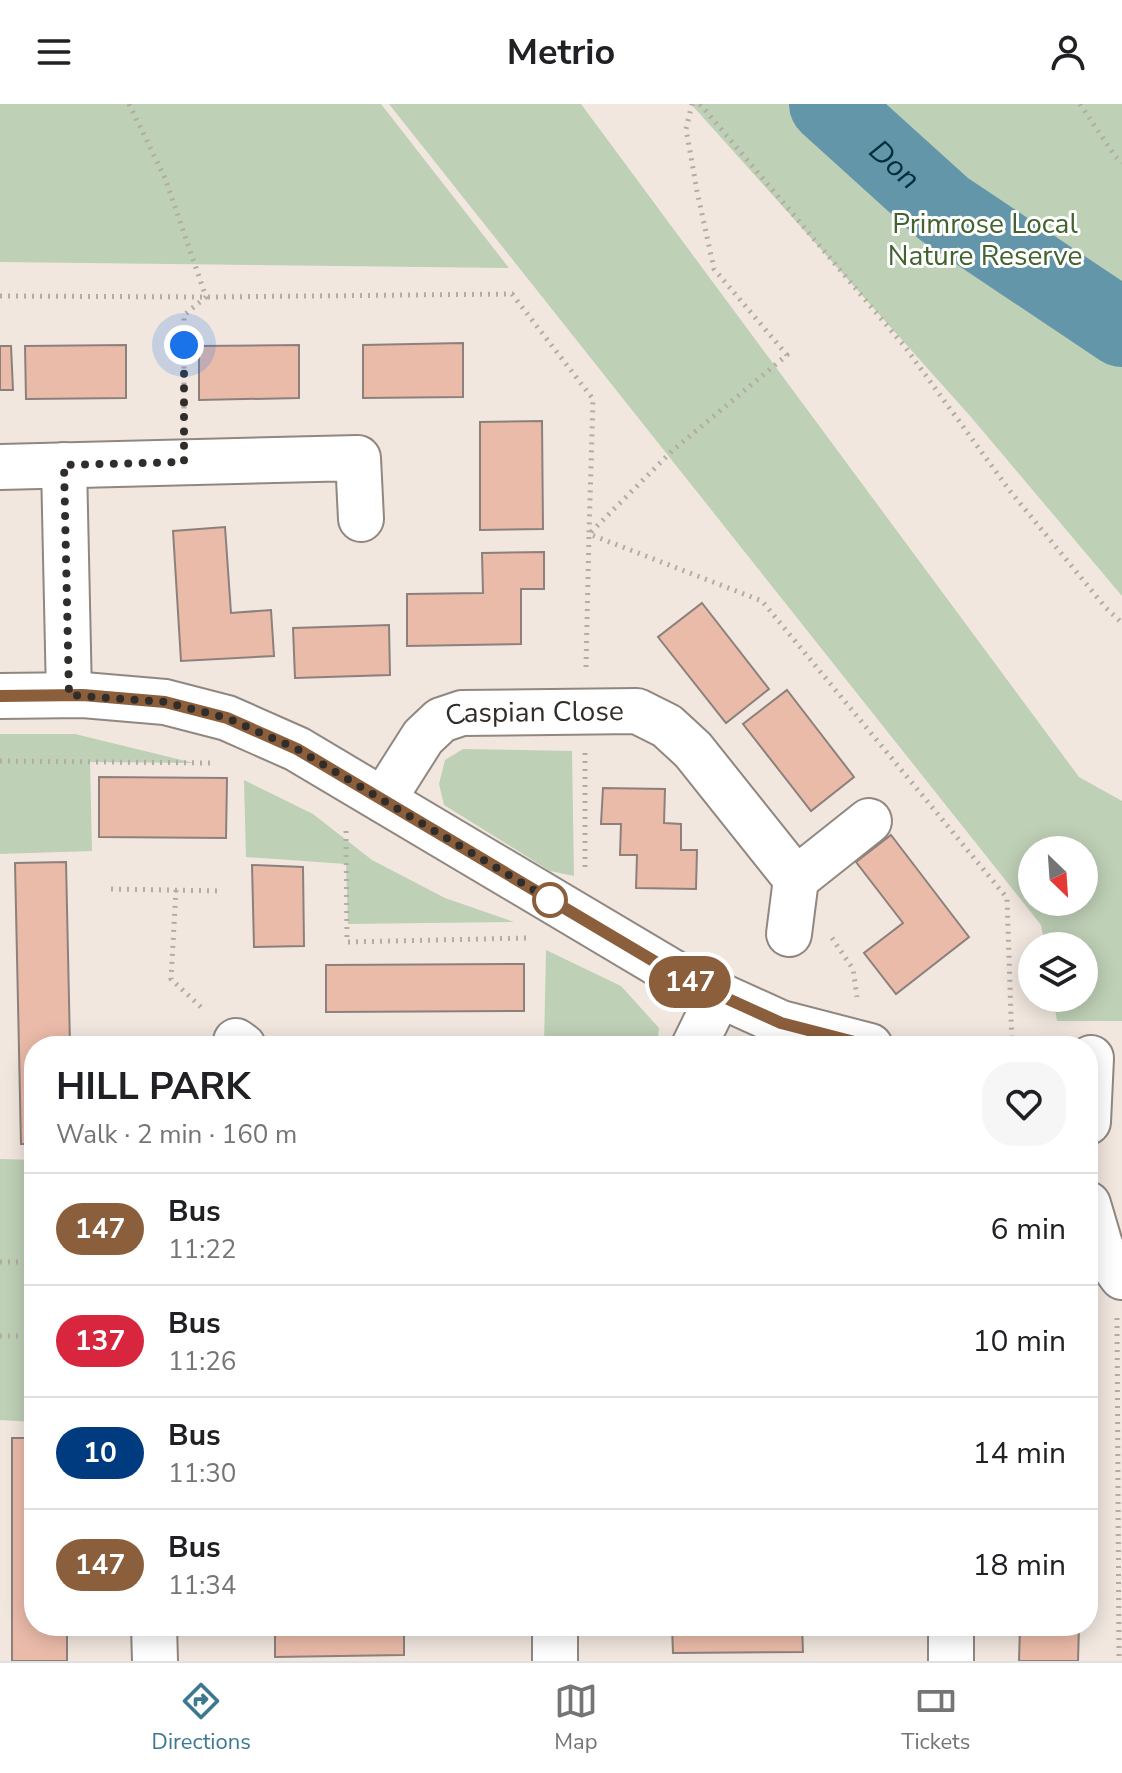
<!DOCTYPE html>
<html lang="en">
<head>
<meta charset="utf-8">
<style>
	body { margin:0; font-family:"Nunito Sans",sans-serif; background:#f6f6f6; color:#202124; height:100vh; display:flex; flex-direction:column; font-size:30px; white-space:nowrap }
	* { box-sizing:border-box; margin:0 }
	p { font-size:26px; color:#757577 }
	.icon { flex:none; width:44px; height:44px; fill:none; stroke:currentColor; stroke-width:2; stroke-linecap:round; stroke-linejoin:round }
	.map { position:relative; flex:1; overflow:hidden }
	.side { position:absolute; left:24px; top:932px; width:1074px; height:600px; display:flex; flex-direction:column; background:#fff; border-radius:32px; box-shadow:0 4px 20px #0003 }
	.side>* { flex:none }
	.badge { padding:0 16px; border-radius:26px; font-size:28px; line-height:52px }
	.needle { width:52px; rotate:155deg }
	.tools { position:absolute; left:1018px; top:732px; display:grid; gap:16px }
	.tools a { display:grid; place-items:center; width:80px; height:80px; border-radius:50%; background:#fff; box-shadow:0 4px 20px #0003; font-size:40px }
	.you { position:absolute; width:40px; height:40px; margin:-20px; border:6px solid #fff; border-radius:50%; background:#1a73e8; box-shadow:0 0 0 12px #1a73e833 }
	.map>.badge { position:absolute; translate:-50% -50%; box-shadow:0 0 0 4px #fff }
	.round { display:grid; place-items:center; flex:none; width:84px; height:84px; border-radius:32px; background:#f6f6f6 }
	.headline { display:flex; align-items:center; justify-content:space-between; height:136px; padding:0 32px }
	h1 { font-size:38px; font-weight:700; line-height:60px }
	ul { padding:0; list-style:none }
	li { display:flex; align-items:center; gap:24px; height:112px; padding:0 32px; border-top:2px solid #e0e0e0 }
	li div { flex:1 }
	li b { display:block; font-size:30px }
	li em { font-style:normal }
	li .badge { min-width:88px; font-weight:700; text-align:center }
	header { display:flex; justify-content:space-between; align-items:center; height:104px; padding:0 32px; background:#fff; font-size:36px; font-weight:700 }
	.menu { display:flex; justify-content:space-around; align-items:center; height:112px; border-top:2px solid #e0e0e0; background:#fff; font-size:22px; color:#757577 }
	.menu a { display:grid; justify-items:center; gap:4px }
	.menu .selected { color:#3c7890 }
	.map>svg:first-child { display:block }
</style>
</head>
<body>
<header><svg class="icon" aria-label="menu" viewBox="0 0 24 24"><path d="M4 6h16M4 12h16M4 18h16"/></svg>Metrio<svg class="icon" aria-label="person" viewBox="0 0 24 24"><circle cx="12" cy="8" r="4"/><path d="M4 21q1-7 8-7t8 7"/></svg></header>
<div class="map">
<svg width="1122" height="1557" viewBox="0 0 1122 1557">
	<rect width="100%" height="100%" fill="#f1e7df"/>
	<path fill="#bed0b6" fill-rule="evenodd" d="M 0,0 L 381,0 L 509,164 L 0,158 Z
		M 389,0 L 581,0 L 1079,673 L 1122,697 L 1122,917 L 1057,917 L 1053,894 L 1084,894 L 1084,842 L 1045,842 L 1041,821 ZM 1032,746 L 1084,746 L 1084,798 L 1032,798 Z
		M 691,0 L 1122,0 L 1122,492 L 971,313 Z
		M 0,630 L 75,630 L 194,659 L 90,658 L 92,747 L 0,750 Z
		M 463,645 L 572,647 L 574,772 L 550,767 L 444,701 L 439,680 L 445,656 Z
		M 244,676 L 313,710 L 372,756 L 445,794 L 514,818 L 348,820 L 346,760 L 246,753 Z
		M 546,846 L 621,882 L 659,924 L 657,942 L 544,942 Z
		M 0,1055 L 34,1056 L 34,1318 L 0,1316 Z"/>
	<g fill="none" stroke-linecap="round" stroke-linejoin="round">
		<path stroke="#6496a9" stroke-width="78" id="s1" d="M 828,0 L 944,105 L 1122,224"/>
	</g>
	<path fill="#ebbbaa" stroke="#8c807c" stroke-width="2" d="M 463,239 L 463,293 L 363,294 L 363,241 Z
		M 126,241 L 126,294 L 26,295 L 25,242 Z
		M 299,241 L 299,294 L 199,296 L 199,242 Z
		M 0,242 L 11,242 L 13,286 L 0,286 Z
		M 542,317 L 543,425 L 480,426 L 480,318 Z
		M 225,423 L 231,509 L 271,506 L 274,552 L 181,557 L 173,427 Z
		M 544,448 L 544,485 L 521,485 L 521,540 L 407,542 L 407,490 L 483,489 L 482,449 Z
		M 702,499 L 769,585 L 726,619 L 658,533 Z
		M 389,521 L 390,571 L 295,574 L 293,524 Z
		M 787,586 L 854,673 L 811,707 L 743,620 Z
		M 99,673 L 227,674 L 226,734 L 99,733 Z
		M 603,684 L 665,685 L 664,719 L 681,720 L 681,746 L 697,746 L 696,785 L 636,784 L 637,751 L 620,751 L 621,720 L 601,720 Z
		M 891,731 L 969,833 L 896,890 L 864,849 L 903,819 L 856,758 Z
		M 66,758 L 70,942 L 34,942 L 34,1040 L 21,1040 L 15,759 Z
		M 252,761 L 303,763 L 304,842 L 254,843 Z
		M 524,860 L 524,907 L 326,908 L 326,861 Z
		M 12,1334 L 34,1334 L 34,1522 L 67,1522 L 67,1557 L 12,1557 Z
		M 275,1522 L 404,1522 L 404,1551 L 275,1553 Z
		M 672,1522 L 802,1522 L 803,1548 L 673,1549 Z
		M 1020,1522 L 1079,1522 L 1078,1557 L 1019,1557 Z"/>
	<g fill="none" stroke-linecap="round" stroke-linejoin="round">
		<defs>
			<g id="minor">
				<path d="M 64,361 L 69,591"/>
				<path d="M 0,363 L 358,354 L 361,415"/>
				<path d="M 0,592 L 83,591 L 165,598 L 227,614 L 297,645 L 684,875 L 781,919 L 870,942"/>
				<path id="s2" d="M 383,696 L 423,633 L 441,616 L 462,609 L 637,607 L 667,622 L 693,646 L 796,775"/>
				<path d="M 789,830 L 796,775 L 869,717"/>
				<path d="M 236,937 L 243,942"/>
				<path d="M 694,942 L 719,891"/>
				<path d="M 1088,1018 L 1091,954"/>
				<path d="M 1088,1100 L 1101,1144 L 1122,1173"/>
				<path d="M 154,1522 L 155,1557"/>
				<path d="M 951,1522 L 951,1557"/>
				<path d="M 555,1557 L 555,1522"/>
			</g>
		</defs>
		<use href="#minor" stroke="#908780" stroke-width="48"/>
		<path stroke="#b3aba4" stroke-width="5" stroke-dasharray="2 6" stroke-linecap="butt" d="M 129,0 L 165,74 L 206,193 L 184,211 L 184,317
			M 700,0 L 905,243 L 1010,387 L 1106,504 L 1122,519
			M 1080,0 L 1115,52 L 1122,59
			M 0,192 L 206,193 L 512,190 L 593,295 L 589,430 L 762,497 L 1007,794 L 1012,942
			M 586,563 L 589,430 L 673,346 L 787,251 L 714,165 L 697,87 L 686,25 L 692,0
			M 0,657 L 211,659
			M 346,727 L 347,838 L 527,834
			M 585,763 L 585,649
			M 111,785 L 223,787
			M 176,786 L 171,875 L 205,907
			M 832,834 L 853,865 L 857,893
			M 0,1158 L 34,1158
			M 1117,1214 L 1119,1557
			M 0,1232 L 34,1232"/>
		<use href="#minor" stroke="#fff" stroke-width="44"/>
	</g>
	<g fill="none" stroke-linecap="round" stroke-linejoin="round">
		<defs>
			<path id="line" d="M 0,592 L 83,591 L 165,598 L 227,614 L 297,645 L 684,875 L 781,919 L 870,942"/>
		</defs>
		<use href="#line" stroke="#fff" stroke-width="18"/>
		<use href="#line" stroke="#8b5e3c" stroke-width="12"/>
		<path stroke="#312d2a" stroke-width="8" stroke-dasharray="0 14.4" d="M 184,241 L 184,358 L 64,361 L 69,591 L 165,598 L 227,614 L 297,645 L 559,801 L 550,796"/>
	</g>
	<circle fill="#fff" stroke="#8b5e3c" stroke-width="4" cx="550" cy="796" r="16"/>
	<g text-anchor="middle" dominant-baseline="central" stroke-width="6" stroke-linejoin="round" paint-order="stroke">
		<g font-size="28" fill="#41632d" stroke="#fff">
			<text x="985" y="120">Primrose Local<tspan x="985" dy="32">Nature Reserve</tspan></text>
		</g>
		<g font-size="28" fill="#312d2a" stroke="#fff">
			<text stroke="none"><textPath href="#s2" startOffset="194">Caspian Close</textPath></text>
		</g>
		<g font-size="30" font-style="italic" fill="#00303e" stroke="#fff">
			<text stroke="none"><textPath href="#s1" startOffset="90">Don</textPath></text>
		</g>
	</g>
</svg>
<div class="tools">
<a><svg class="needle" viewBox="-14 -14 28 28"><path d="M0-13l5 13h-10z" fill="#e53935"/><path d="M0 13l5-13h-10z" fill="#757577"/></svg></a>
<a><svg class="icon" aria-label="layers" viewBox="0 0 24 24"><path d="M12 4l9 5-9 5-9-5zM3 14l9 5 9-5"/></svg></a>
</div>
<div class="you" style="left:184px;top:241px"></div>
<b class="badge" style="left:690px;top:878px;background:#8b5e3c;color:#fff">147</b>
<section class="side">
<div class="headline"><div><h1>HILL PARK</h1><p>Walk · 2 min · 160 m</p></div><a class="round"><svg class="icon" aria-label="heart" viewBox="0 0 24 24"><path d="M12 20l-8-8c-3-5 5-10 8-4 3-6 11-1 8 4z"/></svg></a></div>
<ul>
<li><span class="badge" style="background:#8b5e3c;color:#fff">147</span><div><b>Bus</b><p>11:22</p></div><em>6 min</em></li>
<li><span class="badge" style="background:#d7263d;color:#fff">137</span><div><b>Bus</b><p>11:26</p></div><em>10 min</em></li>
<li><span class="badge" style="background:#003b80;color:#fff">10</span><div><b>Bus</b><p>11:30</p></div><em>14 min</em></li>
<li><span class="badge" style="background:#8b5e3c;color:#fff">147</span><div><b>Bus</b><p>11:34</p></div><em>18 min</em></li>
</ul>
</section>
</div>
<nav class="menu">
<a class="selected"><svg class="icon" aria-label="directions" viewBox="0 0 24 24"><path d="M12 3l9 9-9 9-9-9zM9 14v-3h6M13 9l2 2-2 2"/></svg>Directions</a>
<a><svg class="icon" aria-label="map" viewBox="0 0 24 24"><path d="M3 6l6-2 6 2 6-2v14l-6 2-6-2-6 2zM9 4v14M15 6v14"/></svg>Map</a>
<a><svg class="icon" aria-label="tickets" viewBox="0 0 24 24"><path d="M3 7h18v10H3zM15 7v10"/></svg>Tickets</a>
</nav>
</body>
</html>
